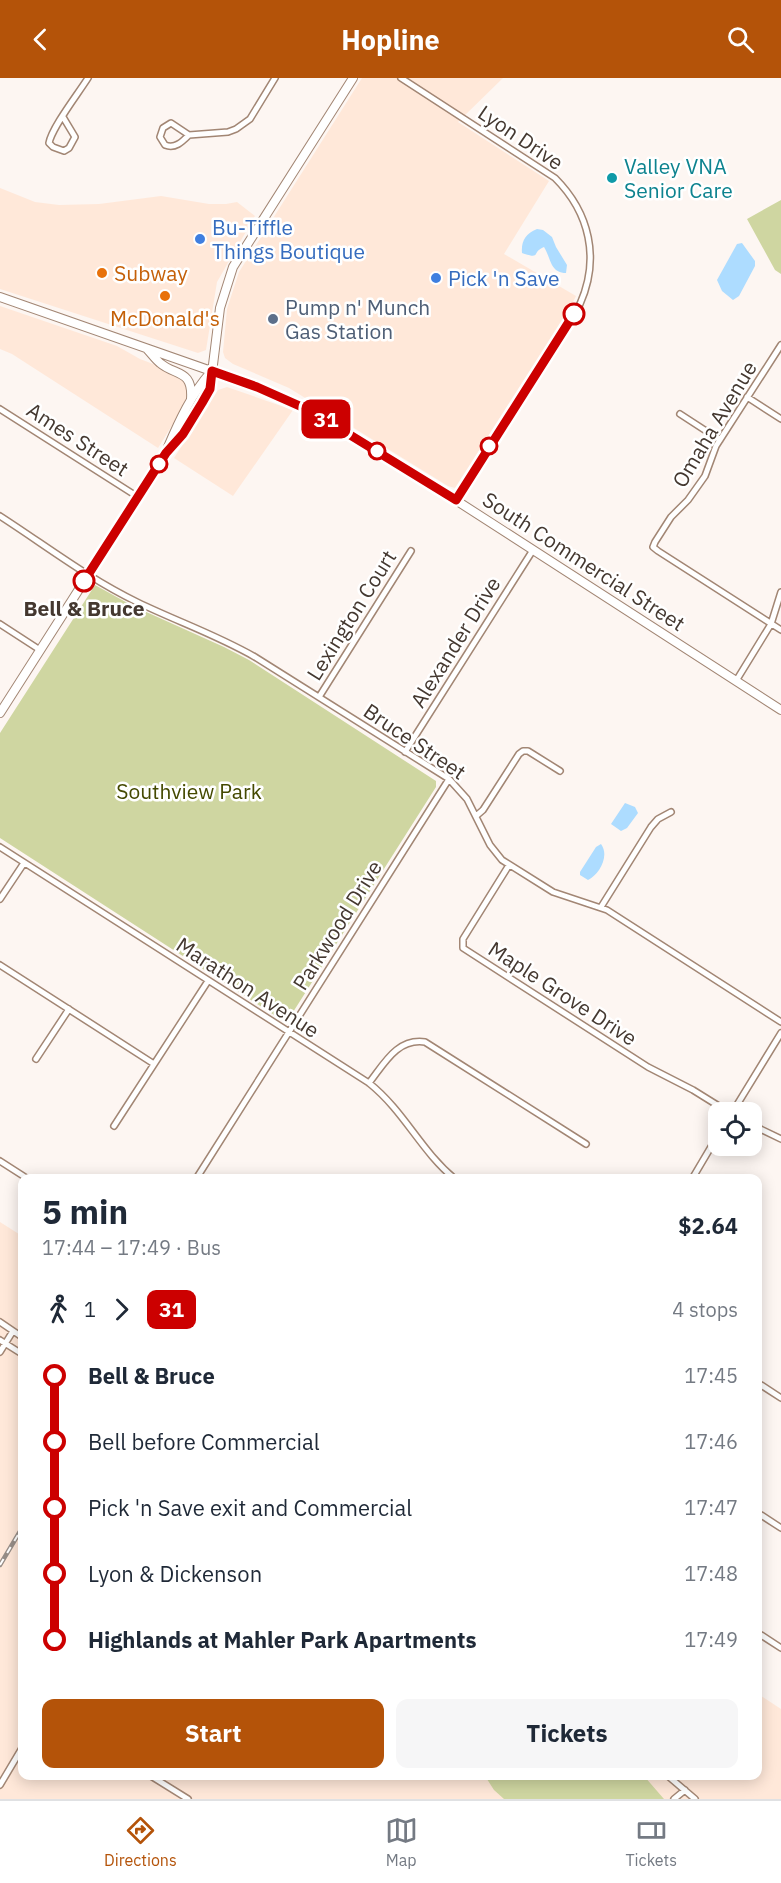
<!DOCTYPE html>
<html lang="en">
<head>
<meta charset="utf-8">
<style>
	body { margin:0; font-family:"IBM Plex Sans",sans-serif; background:#f6f6f7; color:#1f2937; height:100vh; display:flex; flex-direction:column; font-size:22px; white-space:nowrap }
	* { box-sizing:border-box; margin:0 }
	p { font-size:20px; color:#747a83 }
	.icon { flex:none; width:33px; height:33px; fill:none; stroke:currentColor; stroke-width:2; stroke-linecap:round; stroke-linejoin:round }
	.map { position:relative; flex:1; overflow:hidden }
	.details { position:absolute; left:18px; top:1096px; width:744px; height:606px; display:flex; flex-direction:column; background:#fff; border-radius:12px; box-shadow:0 3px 15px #0003 }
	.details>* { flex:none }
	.badge { padding:0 12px; border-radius:9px; font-size:21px; line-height:39px }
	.fabs { position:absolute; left:708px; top:1024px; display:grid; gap:12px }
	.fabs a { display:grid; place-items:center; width:54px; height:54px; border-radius:12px; background:#fff; box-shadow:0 3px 15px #0003; font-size:30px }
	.map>.badge { position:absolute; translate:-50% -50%; box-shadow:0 0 0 3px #fff }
	.legs { display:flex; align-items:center; gap:9px; height:66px; padding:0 24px; font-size:20px }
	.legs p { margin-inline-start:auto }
	.summary { display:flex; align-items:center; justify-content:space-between; height:102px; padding:0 24px }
	h1 { font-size:33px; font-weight:800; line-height:45px }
	.cta { display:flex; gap:12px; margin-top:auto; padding:12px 24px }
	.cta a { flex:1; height:69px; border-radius:12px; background:#b45309; color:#fff; font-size:24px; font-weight:800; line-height:69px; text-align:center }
	.cta a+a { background:#f6f6f7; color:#1f2937 }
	ul { padding:0 24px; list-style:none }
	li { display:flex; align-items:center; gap:21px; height:66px; font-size:22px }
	li i { display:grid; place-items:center; width:9px; height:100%; margin:0 8px; background:currentColor }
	li i::after { content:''; width:15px; height:15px; margin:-8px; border:4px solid; border-radius:50%; background:#fff }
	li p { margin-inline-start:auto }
	li:first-child i { background:linear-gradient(#0000 50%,currentColor 0) }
	li:last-child i { background:linear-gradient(currentColor 50%,#0000 0) }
	header { display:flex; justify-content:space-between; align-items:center; height:78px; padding:0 24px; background:#b45309; color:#fff; font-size:27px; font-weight:800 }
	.tab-bar { display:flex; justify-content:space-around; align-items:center; height:84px; border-top:2px solid #e0e1e3; background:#fff; font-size:16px; color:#747a83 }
	.tab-bar a { display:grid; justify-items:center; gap:3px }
	.tab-bar .on { color:#b45309 }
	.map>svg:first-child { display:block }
</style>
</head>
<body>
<header><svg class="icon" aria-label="back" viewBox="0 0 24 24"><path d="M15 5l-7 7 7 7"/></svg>Hopline<svg class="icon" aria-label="search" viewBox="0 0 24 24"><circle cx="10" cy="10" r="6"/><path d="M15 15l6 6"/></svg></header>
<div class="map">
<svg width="781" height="1721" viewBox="0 0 781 1721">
	<rect width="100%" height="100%" fill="#fdf6f2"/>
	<path fill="#ffe8d9" d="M 362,0 L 503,0 L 458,44 L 549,103 L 504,176 L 576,218 L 569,232 L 455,410 L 448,408 L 289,310 L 233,286 L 225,280 L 223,274 L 227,231 L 239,194 Z
		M 0,110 L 35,124 L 59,127 L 99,126 L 161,118 L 209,126 L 226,126 L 237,124 L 255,138 L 217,204 L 206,272 L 198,275 L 0,211 Z
		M 0,228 L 117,268 L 140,281 L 177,295 L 185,304 L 188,316 L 181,333 L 158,370 L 12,276 L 0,271 Z
		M 227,309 L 293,332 L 233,418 L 174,380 L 216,315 L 218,312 Z
		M 0,1144 L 22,1158 L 22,1698 L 758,1698 L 758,1616 L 781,1631 L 781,1721 L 0,1721 Z"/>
	<path fill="#cfd6a1" d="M 781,122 L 781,196 L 775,192 L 747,141 Z
		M 95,507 L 133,528 L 224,569 L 249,582 L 436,703 L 436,709 L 288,942 L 282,942 L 0,760 L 0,655 Z
		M 485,1698 L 644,1698 L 664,1721 L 504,1721 L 494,1712 Z"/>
	<path fill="#addcff" d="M 537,151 L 543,152 L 552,159 L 556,169 L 567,187 L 566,195 C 550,195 551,180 544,169 C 531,174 542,182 522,175 C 521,164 525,156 537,151 Z
		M 742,165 L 755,183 L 755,188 L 739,218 L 733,222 L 722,213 L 717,202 L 737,166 Z
		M 625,725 L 635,729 L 638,735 L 627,750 L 621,753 L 611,746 Z
		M 601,766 C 610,778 599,797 588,802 L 580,797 L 580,794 L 596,769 Z"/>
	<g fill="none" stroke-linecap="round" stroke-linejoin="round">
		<defs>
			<path id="street" d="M 401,0 L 555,100 C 590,135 600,181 580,226 L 456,422
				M 63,39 L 75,59 L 69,70 L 64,73 L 53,69 L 49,65 C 52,49 78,16 88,0
				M 189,57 C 182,64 175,71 165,67 L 160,59 L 163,50 L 171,45 L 189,57 L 228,54 L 236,51 L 250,41 L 275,0
				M 781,267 L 716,368 L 705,398 L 688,422 L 671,439 L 655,464 L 653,469 L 658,473 L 781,552
				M 747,319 L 781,341
				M 0,331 L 138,419
				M 680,336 L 720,362
				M 0,438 C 45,467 89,501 137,524 C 176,543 217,557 255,579 L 449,701 L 467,721 L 490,767 L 502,782 L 553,814 L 607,832 L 781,944
				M 0,546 L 40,572
				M 736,603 L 771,546 L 781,514
				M 319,619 L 411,473
				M 405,674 L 533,472
				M 476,738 L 483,732 L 519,676 L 523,673 L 528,673 L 560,693
				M 0,769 L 369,1005 C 405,1034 420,1072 455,1101
				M 509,787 L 463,861 L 463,870 L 648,989 L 693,1012 L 730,1035
				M 0,821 L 24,785
				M 601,829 L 651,749 L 658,741 L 671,734
				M 0,887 L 154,986
				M 36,981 L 69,931
				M 369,1005 C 384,986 397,960 425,964 L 586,1066
				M 732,1035 L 781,955
				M 752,1047 L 781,1061
				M 114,1048 L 208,903
				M 0,1083 L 28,1101
				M 196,1101 L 449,701
				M 692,1101 L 718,1057
				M 0,1244 L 22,1259
				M 0,1262 L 22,1276
				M 0,1274 L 13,1253
				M 758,1305 L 781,1320
				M 758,1435 L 781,1450
				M 758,1555 L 781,1570
				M 151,1698 L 188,1721
				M 668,1698 L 695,1721
				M 0,1707 L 22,1670
				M 674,1721 L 685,1712"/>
			<path id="secondary" d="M 0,219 L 257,309 L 311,333 L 437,410 L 781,632
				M 147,271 C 151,275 155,281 160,285 C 175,298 193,291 191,321
				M 168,369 C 179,343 192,315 211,294
				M 0,635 L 166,375 L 183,356 L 210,311 L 220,230 L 233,189 L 353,0"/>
		</defs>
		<use href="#street" stroke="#a28674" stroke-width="8"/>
		<use href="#secondary" stroke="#a28674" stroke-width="10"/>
		<use href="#street" stroke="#fff" stroke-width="5"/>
		<use href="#secondary" stroke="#fff" stroke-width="8"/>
		<defs>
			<path id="rail" d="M 0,1487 L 22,1450"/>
		</defs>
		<use href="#rail" stroke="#978d87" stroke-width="4.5"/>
		<use href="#rail" stroke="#fff" stroke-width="2" stroke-dasharray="7" stroke-linecap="butt"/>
	</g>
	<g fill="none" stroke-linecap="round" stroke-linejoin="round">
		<defs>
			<path id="line-1" d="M 84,503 L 166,375 L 183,356 L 202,325 L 210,311 L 212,293 L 257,309 L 311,333 L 456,422 L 574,236"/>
		</defs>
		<use href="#line-1" stroke="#fff" stroke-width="14"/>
		<use href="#line-1" stroke="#c00" stroke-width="9"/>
	</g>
	<circle fill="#0f9aa8" stroke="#fff" stroke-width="2" cx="612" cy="100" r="6"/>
	<g fill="#3f7fe0" stroke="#fff" stroke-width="2">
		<circle cx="200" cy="161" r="6"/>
		<circle cx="436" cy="200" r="6"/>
	</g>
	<g fill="#e8710a" stroke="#fff" stroke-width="2">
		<circle cx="102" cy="195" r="6"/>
		<circle cx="165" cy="218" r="6"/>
	</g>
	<g fill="#fff" stroke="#c00" stroke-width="3">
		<circle cx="574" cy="236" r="10"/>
		<circle cx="489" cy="368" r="8"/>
		<circle cx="377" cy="373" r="8"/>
		<circle cx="159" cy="386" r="8"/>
		<circle cx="84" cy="503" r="10"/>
	</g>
	<circle fill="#5c6f8a" stroke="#fff" stroke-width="2" cx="273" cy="241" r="6"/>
	<g text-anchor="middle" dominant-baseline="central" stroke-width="5" stroke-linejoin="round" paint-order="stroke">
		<g font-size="21" fill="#443830" stroke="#fff">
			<text transform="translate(521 59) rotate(34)">Lyon Drive</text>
			<text transform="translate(714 346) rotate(-59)">Omaha Avenue</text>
			<text transform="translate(78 361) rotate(33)">Ames Street</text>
			<text transform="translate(584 483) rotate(33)">South Commercial Street</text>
			<text transform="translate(351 537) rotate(-58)">Lexington Court</text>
			<text transform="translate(455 564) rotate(-58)">Alexander Drive</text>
			<text transform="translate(415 663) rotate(34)">Bruce Street</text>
			<text transform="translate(337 847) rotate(-58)">Parkwood Drive</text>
			<text transform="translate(248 909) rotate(33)">Marathon Avenue</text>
			<text transform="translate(563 915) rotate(33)">Maple Grove Drive</text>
		</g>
		<g font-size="21" fill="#0d838f" stroke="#fff" text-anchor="start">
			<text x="624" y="88">Valley VNA<tspan x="624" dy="24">Senior Care</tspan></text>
		</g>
		<g font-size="21" fill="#366cbe" stroke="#fff" text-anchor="start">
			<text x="212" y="149">Bu-Tiffle<tspan x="212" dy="24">Things Boutique</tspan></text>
			<text x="448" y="200">Pick 'n Save</text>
		</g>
		<g font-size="21" fill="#c56008" stroke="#fff" text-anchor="start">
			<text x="114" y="195">Subway</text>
			<text x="165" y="240" text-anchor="middle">McDonald's</text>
		</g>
		<g font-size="21" fill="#4e5e75" stroke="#fff" text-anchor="start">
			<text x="285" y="229">Pump n' Munch<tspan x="285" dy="24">Gas Station</tspan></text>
		</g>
		<g font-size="21" font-weight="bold" fill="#443830" stroke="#fff">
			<text x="84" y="530">Bell &amp; Bruce</text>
		</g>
		<g font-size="21" fill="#444901" stroke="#fff">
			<text x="189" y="713">Southview Park</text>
		</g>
	</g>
</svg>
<div class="fabs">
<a><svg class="icon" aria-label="locate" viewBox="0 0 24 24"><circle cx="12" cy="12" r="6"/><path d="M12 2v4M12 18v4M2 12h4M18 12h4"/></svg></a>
</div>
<b class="badge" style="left:326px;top:341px;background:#c00;color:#fff">31</b>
<section class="details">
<div class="summary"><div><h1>5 min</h1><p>17:44 – 17:49 · Bus</p></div><b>$2.64</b></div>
<div class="legs"><svg class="icon" aria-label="walk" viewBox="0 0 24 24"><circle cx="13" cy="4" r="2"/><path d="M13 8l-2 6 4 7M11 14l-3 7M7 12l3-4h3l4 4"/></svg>1<svg class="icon" aria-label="forward" viewBox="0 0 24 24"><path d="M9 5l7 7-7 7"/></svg><b class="badge" style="background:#c00;color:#fff">31</b><p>4 stops</p></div>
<ul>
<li><i style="color:#c00"></i><b>Bell &amp; Bruce</b><p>17:45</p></li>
<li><i style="color:#c00"></i><span>Bell before Commercial</span><p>17:46</p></li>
<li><i style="color:#c00"></i><span>Pick 'n Save exit and Commercial</span><p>17:47</p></li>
<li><i style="color:#c00"></i><span>Lyon &amp; Dickenson</span><p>17:48</p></li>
<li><i style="color:#c00"></i><b>Highlands at Mahler Park Apartments</b><p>17:49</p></li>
</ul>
<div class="cta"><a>Start</a><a>Tickets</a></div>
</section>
</div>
<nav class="tab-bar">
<a class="on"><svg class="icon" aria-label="directions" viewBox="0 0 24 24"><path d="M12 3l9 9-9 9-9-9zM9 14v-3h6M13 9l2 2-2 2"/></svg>Directions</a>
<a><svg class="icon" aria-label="map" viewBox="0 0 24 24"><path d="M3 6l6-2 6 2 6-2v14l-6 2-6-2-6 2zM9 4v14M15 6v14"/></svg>Map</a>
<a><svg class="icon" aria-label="tickets" viewBox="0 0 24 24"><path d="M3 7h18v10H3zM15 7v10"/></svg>Tickets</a>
</nav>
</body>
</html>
